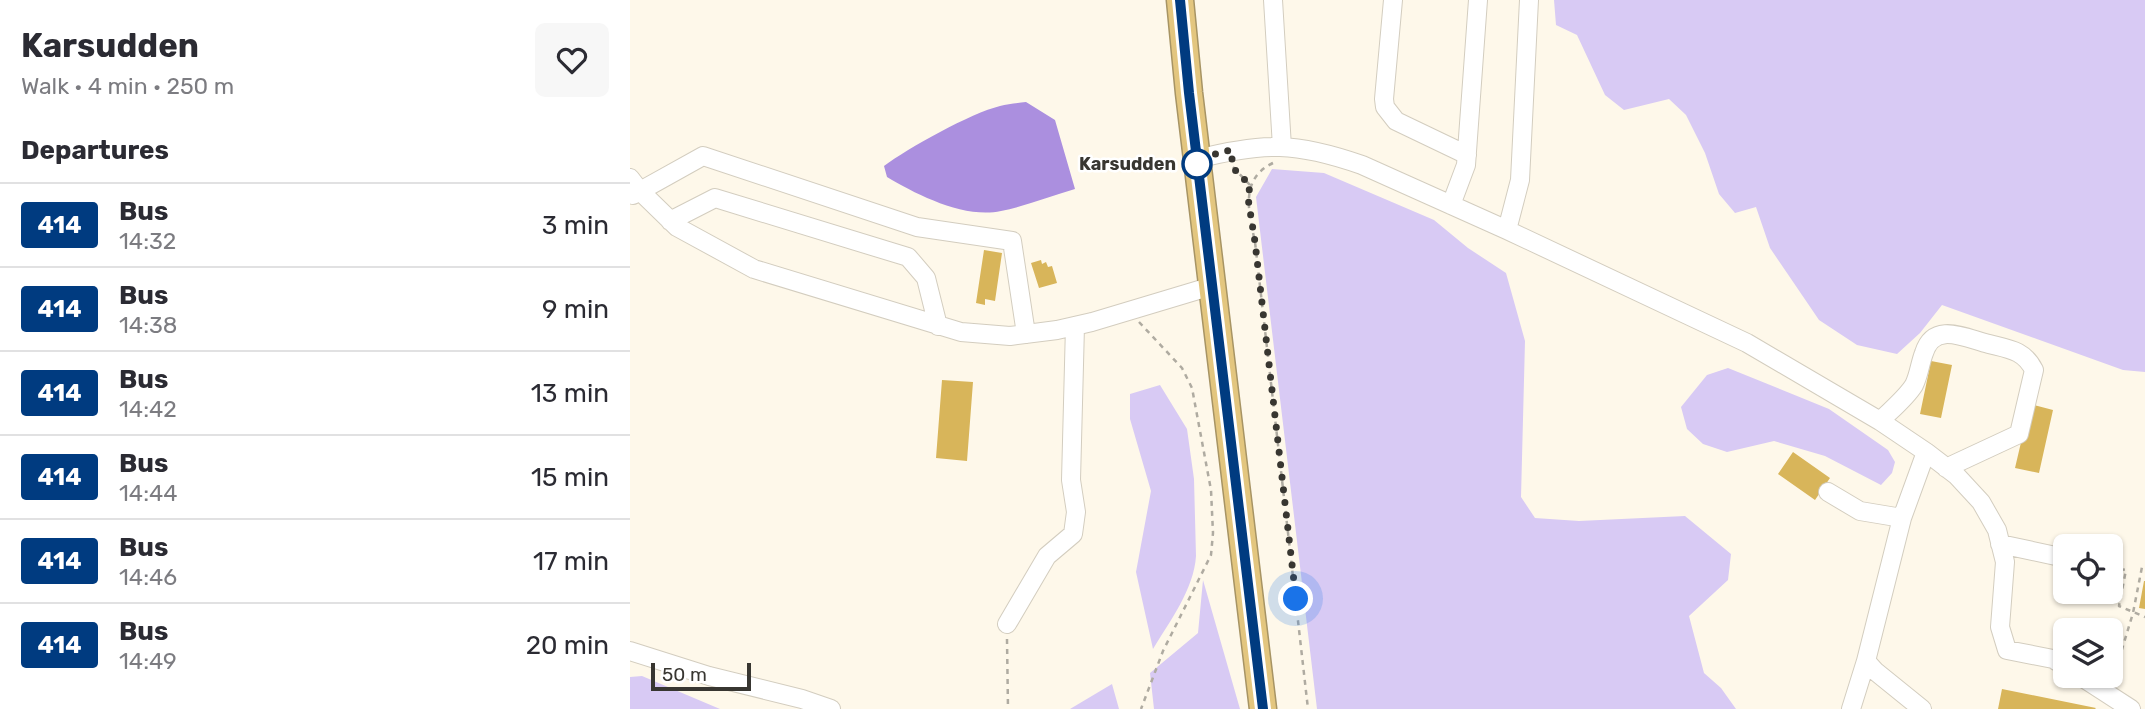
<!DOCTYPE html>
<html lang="en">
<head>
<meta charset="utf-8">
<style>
	body { margin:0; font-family:Rubik,sans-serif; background:#f7f7f7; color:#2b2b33; height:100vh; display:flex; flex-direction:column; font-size:26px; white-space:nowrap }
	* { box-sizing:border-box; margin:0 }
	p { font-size:23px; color:#7c7c81 }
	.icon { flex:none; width:38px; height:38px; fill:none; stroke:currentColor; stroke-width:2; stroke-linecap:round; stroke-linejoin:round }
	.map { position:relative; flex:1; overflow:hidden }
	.side { display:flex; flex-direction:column; background:#fff; width:630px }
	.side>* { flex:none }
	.badge { padding:0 14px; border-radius:5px; font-size:24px; line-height:46px }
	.buttons { position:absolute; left:1423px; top:534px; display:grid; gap:14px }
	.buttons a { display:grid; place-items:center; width:70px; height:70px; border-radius:10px; background:#fff; box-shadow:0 2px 5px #0004; font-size:35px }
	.scale { position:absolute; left:21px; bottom:18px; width:100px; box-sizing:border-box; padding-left:7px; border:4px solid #383631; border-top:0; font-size:19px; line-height:24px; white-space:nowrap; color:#383631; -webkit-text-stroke:5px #fff; paint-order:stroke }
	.you { position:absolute; width:35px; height:35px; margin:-18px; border:5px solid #fff; border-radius:50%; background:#1a73e8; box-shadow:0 0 0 10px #1a73e833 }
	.map>.badge { position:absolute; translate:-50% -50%; box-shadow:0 0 0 4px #fff }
	h2 { padding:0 21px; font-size:26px; line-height:63px }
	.round { display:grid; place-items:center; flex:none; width:74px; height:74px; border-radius:10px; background:#f7f7f7 }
	.head { display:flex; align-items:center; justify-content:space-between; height:119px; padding:0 21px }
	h1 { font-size:33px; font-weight:700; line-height:52px }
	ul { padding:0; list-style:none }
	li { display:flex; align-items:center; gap:21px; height:84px; padding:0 21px; border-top:2px solid #e1e1e2 }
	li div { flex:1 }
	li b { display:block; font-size:26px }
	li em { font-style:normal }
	li .badge { min-width:77px; font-weight:700; text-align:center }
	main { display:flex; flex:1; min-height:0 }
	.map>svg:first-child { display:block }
</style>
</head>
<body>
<main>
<section class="side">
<div class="head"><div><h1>Karsudden</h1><p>Walk · 4 min · 250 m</p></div><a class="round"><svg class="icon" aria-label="heart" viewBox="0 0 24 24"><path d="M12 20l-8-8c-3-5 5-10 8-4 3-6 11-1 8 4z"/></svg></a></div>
<h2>Departures</h2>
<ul>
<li><span class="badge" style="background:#003b80;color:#fff">414</span><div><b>Bus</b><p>14:32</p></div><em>3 min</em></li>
<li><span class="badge" style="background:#003b80;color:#fff">414</span><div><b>Bus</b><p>14:38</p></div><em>9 min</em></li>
<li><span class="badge" style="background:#003b80;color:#fff">414</span><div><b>Bus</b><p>14:42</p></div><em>13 min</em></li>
<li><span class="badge" style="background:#003b80;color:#fff">414</span><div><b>Bus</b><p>14:44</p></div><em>15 min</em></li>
<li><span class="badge" style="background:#003b80;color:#fff">414</span><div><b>Bus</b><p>14:46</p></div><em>17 min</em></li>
<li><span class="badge" style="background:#003b80;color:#fff">414</span><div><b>Bus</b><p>14:49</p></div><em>20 min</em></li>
</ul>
</section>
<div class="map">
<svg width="1515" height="709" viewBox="0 0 1515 709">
	<rect width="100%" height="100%" fill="#fef8ea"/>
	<path fill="#d8caf4" d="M 924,0 L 1515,0 L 1515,372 L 1493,370 L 1312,305 L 1290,333 L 1267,354 L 1227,345 L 1189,320 L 1140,248 L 1126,207 L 1105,213 L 1089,194 L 1075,153 L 1056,115 L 1039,99 L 994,110 L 975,95 L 947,35 L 926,25 Z
		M 642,169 L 694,173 L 804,220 L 838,248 L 876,273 L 895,341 L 891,497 L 905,518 L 949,521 L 1055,516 L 1101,554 L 1098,580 L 1059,616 L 1074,673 L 1091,688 L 1106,709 L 687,709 L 626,197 Z
		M 1098,368 L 1199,409 L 1258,450 L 1265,462 L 1262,473 L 1251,485 L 1195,456 L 1144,441 L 1097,452 L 1073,444 L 1057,429 L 1051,407 L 1077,375 Z
		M 530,385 L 557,429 L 564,479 L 566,556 C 564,589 540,621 523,649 L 506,572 L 521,491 L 500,419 L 500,394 Z
		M 573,580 L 610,709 L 524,709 L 520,673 L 568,633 Z
		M 12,676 L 90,709 L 0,709 L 0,677 Z
		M 482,684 L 489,709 L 440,709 Z"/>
	<path fill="#ab8fdf" d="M 396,102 L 425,120 L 445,189 C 421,196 396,206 371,211 C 335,219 287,195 257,177 L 254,166 C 278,148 341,113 370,106 C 378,104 388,103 396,102 Z"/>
	<path fill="#d8b55a" d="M 354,250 L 372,253 L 365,301 L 355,299 L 355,305 L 346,303 Z
		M 411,260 L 412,264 L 416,262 L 418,267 L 422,266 L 427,283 L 409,288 L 401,263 Z
		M 1301,361 L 1322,365 L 1311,418 L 1290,414 Z
		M 312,380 L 343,382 L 337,461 L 306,458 Z
		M 1400,404 L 1423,410 L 1409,473 L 1385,468 Z
		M 1163,452 L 1200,478 L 1185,500 L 1148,474 Z
		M 1514,581 L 1515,581 L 1515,609 L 1509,608 Z
		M 1372,689 L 1466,708 L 1465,709 L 1368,709 Z"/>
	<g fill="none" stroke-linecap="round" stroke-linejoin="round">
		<defs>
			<path id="minor" d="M 643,0 L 652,147
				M 763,0 L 754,99 L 755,107 L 766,121 L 837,155
				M 567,159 C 634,142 666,142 732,165 L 877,230 L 1117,343 L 1250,421 L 1296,452 L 1326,475 L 1351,502 L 1367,530 L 1375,562 L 1370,627 L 1377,650 L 1423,659 L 1435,666
				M 0,178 L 10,191 L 47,227 L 124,269 L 331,332 L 380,336 L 427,330 L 462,322 L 582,286
				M 3,195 L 73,156 L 287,227 L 382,241 L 396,334
				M 821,205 L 836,165 L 848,0
				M 40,221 L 85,198 L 278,257 L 296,278 L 308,326
				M 877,230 L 890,180 L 899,0
				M 1250,421 C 1261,410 1276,398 1284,385 C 1289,375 1290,363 1294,353 C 1304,321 1335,338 1359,344 C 1379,349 1394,350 1404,370 L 1389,434 L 1316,468
				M 1198,492 L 1230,511 L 1272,518
				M 1370,544 L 1435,558
				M 377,624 L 417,556 L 443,534 L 446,512 L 441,480 L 445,326
				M 0,651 L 79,676 L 172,699 L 201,709
				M 1450,676 L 1501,709
				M 1221,709 L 1236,661
				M 1292,709 L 1245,671 L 1236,661 L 1272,518 L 1296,452"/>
			<path id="highway" d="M 550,0 L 559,93 L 633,709"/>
		</defs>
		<use href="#minor" stroke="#d3cdbf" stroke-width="20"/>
		<use href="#highway" stroke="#a79464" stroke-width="29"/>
		<path stroke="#afaba1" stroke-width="2.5" stroke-dasharray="5 5" stroke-linecap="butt" d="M 643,163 C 609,179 619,213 625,242 L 678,709
			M 603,167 L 620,185
			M 509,322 L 552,368 L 562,388 L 581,490 L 583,533 L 581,555 L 533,651 L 511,709
			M 1480,568 L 1496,570 L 1489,606 L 1515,617
			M 377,639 L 378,709
			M 1483,679 L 1503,613 L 1512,567"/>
		<use href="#minor" stroke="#fff" stroke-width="18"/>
		<use href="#highway" stroke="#e3c67f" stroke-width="26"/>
	</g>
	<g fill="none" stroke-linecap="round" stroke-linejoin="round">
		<defs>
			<path id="line" d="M 550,0 L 559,93 L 633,709"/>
		</defs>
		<use href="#line" stroke="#fff" stroke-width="16"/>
		<use href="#line" stroke="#003b80" stroke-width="10"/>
		<path stroke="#383631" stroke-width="7" stroke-dasharray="0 12.6" d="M 567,164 L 566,159 L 601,150 L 603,168 L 620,185 L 618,198 L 625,242 L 666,599"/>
	</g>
	<circle fill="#fff" stroke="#003b80" stroke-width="3.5" cx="567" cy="164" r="14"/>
	<g text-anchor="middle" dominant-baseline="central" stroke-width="5" stroke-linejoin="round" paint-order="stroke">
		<g font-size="18" font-weight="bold" fill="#383631" stroke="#fff" text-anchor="end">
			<text x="546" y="164">Karsudden</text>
		</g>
	</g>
</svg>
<div class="buttons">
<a><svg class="icon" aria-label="locate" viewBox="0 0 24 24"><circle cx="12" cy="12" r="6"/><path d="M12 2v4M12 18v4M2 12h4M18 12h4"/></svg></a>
<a><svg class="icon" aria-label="layers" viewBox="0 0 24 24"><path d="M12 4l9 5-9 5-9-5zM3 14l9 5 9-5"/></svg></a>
</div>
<div class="scale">50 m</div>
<div class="you" style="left:666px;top:599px"></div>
</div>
</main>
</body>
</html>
